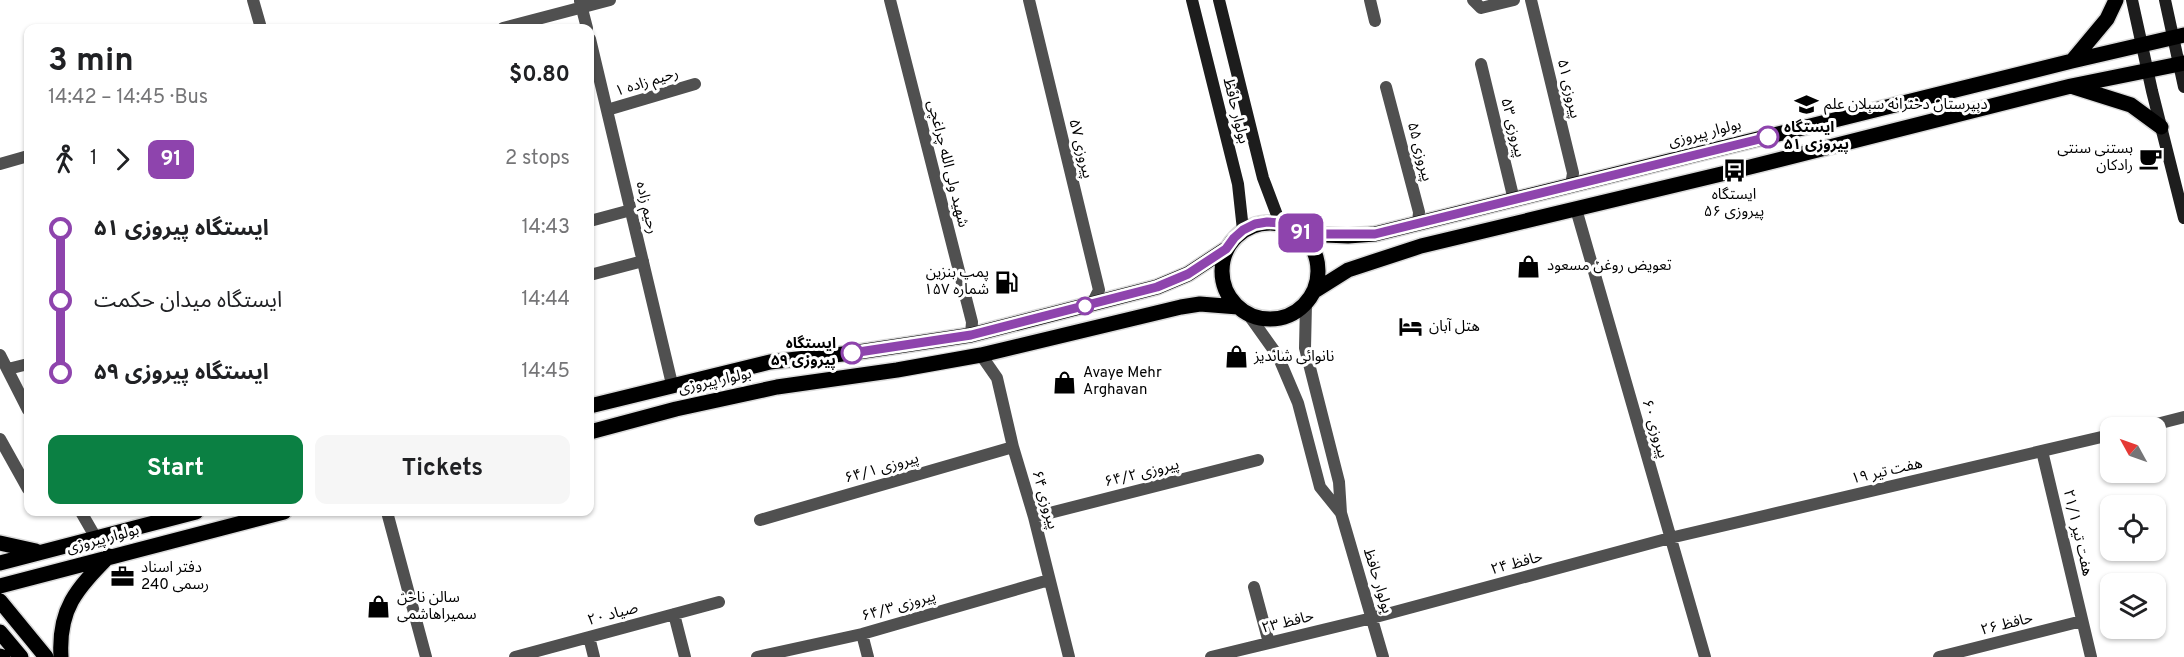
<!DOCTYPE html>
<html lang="en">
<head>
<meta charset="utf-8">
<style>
	body { margin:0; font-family:Overpass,"Noto Sans Arabic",sans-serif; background:#f6f6f6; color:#202124; height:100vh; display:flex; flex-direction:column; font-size:22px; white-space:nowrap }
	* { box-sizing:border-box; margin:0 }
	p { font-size:20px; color:#757577 }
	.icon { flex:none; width:33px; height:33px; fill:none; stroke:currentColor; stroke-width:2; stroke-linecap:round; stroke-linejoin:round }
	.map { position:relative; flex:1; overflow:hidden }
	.side { position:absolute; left:24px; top:24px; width:570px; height:492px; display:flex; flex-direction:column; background:#fff; border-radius:12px; box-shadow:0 2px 4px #0004 }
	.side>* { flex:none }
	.badge { padding:0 12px; border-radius:9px; font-size:21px; line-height:39px }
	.needle { width:39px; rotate:310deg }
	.tools { position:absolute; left:2100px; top:417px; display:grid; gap:12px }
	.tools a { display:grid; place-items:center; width:66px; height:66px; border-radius:12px; background:#fff; box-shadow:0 2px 4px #0004; font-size:30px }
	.map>.badge { position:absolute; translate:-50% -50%; box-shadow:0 0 0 3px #fff }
	.legs { display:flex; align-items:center; gap:9px; height:66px; padding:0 24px; font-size:20px }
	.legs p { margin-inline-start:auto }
	.summary { display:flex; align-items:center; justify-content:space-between; height:102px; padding:0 24px }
	h1 { font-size:33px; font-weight:700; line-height:45px }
	.button { display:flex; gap:12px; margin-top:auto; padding:12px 24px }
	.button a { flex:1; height:69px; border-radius:12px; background:#0b8043; color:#fff; font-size:24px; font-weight:700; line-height:69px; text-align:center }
	.button a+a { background:#f6f6f6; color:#202124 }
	ul { padding:0 24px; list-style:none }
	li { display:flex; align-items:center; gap:21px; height:72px; font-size:22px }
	li i { display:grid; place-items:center; width:9px; height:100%; margin:0 8px; background:currentColor }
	li i::after { content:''; width:15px; height:15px; margin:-8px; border:4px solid; border-radius:50%; background:#fff }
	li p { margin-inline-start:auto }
	li:first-child i { background:linear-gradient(#0000 50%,currentColor 0) }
	li:last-child i { background:linear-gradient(currentColor 50%,#0000 0) }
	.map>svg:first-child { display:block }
</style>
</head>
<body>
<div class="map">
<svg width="2184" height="657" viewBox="0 0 2184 657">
	<rect width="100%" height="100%" fill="#fff"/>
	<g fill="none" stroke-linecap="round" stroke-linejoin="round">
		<defs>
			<path id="primary" d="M 2072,61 L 2107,19 L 2116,0
				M 2074,87 L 2131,105 L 2161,127
				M1222 271a48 48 0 1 1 96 0a48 48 0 1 1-96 0Z
				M 1302,234 L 1348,236 L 1375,234 L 2072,61 L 2184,35
				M 1313,292 L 1348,270 L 1421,246 L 1734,171 L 2071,86 L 2184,63
				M 590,406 L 770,362 L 852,353 L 971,335 L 1157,287 L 1188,274 L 1226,249
				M 590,432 L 676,409 L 777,387 L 897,370 L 981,355 L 1181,307 L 1200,304 L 1238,307
				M 0,543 L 36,551
				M 0,563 L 196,512
				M 0,586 L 284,512
				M 0,601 L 46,657
				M 0,632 L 21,657
				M 0,656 L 3,657
				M 61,657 C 58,608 77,589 109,556"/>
		</defs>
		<use href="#primary" stroke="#dbdbdb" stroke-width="18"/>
		<path stroke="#505050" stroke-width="12" d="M 253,0 L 261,28
			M 890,0 L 972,322 L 971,335
			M 1029,0 L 1099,290 L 1092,304
			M 1370,0 L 1375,21
			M 1473,0 L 1481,8 L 1514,0
			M 1531,0 L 1573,173 L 1571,186
			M 580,1 L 587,28
			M 503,28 L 610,0
			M 590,39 L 672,384
			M 1481,64 L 1514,200
			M 1386,87 L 1419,212 L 1418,224
			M 607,110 L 695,84
			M 0,164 L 28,156
			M 1576,209 L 1705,657
			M 590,221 L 631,210
			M 590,275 L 643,261
			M 1306,303 L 1305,348 L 1339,482 L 1341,513 L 1383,657
			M 1248,314 L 1278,356 L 1298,403 L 1320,487 L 1341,513
			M 0,355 L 28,410
			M 981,355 L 997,378 L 1013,447 L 1034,517 L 1069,657
			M 8,369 L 28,364
			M 2141,428 L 2184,417
			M 0,439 L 28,489
			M 2042,451 L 2091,657
			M 81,512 L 96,538
			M 387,512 L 426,657
			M 1034,517 L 1258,460
			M 760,520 L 1013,447
			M 1254,587 L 1269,643
			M 674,614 L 685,657
			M 862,634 L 868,657
			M 589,637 L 594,657
			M 515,657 L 719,602
			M 757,657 L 862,634 L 1049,580
			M 1211,657 L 1372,618 L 1670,538 L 2110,435
			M 1939,657 L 2082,621"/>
		<path stroke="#1d1d1d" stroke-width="12" d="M 1192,0 L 1238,184 L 1243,230
			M 1219,0 L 1263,178 L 1280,223
			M 2132,0 L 2152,91 L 2184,218
			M 2165,0 L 2184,87"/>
		<use href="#primary" stroke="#000" stroke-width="15"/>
	</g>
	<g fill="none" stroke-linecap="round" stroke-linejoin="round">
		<defs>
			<path id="line-1" d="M 852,353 L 971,335 L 1157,287 L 1188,274 L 1226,249 L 1234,238 L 1243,230 L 1255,224 L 1267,222 L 1280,223 L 1302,234 L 1375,234 L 1768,137"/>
		</defs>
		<use href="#line-1" stroke="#fff" stroke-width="14"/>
		<use href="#line-1" stroke="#8e44ad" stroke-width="9"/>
	</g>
	<defs>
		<symbol id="school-bare" viewBox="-9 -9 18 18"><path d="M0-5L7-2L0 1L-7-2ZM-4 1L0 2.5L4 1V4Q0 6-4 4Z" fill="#000" stroke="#fff" stroke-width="2.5" paint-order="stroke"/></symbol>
		<symbol id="cafe-bare" viewBox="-9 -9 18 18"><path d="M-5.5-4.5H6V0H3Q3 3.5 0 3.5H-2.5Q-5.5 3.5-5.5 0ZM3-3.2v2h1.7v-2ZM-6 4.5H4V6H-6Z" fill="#000" stroke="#fff" stroke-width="2.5" paint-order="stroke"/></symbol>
		<symbol id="bus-bare" viewBox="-9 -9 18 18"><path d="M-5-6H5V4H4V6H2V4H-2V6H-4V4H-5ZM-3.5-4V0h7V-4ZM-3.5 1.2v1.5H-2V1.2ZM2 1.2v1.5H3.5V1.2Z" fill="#000" stroke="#fff" stroke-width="2.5" paint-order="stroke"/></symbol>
		<symbol id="shop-bare" viewBox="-9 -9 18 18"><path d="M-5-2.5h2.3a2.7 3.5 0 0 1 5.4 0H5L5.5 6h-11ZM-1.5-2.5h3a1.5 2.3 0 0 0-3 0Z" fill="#000" stroke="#fff" stroke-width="2.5" paint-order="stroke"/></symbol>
		<symbol id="fuel-bare" viewBox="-9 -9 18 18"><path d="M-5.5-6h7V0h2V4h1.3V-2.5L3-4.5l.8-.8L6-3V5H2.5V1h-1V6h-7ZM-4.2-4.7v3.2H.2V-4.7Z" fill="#000" stroke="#fff" stroke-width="2.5" paint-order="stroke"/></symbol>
		<symbol id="hotel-bare" viewBox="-9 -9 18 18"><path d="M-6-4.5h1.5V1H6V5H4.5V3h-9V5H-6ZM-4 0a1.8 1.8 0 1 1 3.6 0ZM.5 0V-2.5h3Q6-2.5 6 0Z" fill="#000" stroke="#fff" stroke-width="2.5" paint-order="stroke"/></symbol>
		<symbol id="office-bare" viewBox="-9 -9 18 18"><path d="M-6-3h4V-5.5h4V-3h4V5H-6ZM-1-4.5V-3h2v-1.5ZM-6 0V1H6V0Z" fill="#000" stroke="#fff" stroke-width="2.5" paint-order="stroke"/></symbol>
	</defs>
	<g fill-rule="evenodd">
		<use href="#school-bare" x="1790" y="88" width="33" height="33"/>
		<use href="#cafe-bare" x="2134" y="142" width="33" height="33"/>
		<use href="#bus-bare" x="1718" y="154" width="33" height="33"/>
		<use href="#shop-bare" x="1512" y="250" width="33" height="33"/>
		<use href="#fuel-bare" x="990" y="266" width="33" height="33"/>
		<use href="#hotel-bare" x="1394" y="310" width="33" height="33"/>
		<use href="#shop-bare" x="1220" y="340" width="33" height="33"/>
		<use href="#shop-bare" x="1048" y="366" width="33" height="33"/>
		<use href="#office-bare" x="106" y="560" width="33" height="33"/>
		<use href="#shop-bare" x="362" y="590" width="33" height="33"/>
	</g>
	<g fill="#fff" stroke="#8e44ad" stroke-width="3">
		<circle cx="1768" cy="137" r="10"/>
		<circle cx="1085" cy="306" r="8"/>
		<circle cx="852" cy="353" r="10"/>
	</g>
	<g text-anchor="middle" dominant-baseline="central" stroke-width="6" stroke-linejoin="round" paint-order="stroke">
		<g font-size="15" fill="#000" stroke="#fff">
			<text transform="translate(647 83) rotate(-17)">رحیم زاده ۱</text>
			<text transform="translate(1568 89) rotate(77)">پیروزی ۵۱</text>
			<text transform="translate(1235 111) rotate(76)">بولوار حافظ</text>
			<text transform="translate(1512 128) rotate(76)">پیروزی ۵۳</text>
			<text transform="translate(1705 134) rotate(-14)">بولوار پیروزی</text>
			<text transform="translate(1080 149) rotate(76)">پیروزی ۵۷</text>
			<text transform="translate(1419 152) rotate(75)">پیروزی ۵۵</text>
			<text transform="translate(947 164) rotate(76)">شهید ولی الله چراغچی</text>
			<text transform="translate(646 208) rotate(77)">رحیم زاده</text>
			<text transform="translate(715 382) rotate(-12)">بولوار پیروزی</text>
			<text transform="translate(1654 429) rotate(74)">پیروزی ۶۰</text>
			<text transform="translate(882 469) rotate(-16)">پیروزی ۶۴/۱</text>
			<text transform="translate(1887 472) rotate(-13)">هفت تیر ۱۹</text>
			<text transform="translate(1142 474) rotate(-14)">پیروزی ۶۴/۲</text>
			<text transform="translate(1044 500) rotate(74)">پیروزی ۶۴</text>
			<text transform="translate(2077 533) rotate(77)">هفت تیر ۲۱/۱</text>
			<text transform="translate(103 540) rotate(-15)">بولوار پیروزی</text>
			<text transform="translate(1517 564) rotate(-15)">حافظ ۲۴</text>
			<text transform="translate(1377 581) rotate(73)">بولوار حافظ</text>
			<text transform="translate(899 607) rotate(-16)">پیروزی ۶۴/۳</text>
			<text transform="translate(613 615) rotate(-15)">صیاد ۲۰</text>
			<text transform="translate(1288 623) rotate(-14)">حافظ ۲۳</text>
			<text transform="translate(2007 625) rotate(-14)">حافظ ۲۶</text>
		</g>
		<g font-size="15" fill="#000" stroke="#fff" text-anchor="start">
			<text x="1824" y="105">دبیرستان دخترانه سبلان علم</text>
			<text x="2133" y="149" text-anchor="end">بستنی سنتی<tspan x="2133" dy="17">رادکان</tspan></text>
			<text x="1734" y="195" text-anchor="middle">ایستگاه<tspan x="1734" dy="17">پیروزی ۵۶</tspan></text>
			<text x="1547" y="266">تعویض روغن مسعود</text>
			<text x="989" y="273" text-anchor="end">پمپ بنزین<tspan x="989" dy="17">شماره ۱۵۷</tspan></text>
			<text x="1429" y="327">هتل آبان</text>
			<text x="1254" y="357">نانوائی شاندیز</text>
			<text x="1083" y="373">Avaye Mehr<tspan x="1083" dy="17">Arghavan</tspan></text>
			<text x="141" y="568">دفتر اسناد<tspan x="141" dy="17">رسمی 240</tspan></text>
			<text x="397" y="598">سالن ناخن<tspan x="397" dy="17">سمیراهاشمی</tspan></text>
		</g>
		<g font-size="15" font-weight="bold" fill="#000" stroke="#fff" text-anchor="start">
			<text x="1784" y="128">ایستگاه<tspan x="1784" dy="17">پیروزی ۵۱</tspan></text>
			<text x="836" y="344" text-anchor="end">ایستگاه<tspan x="836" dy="17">پیروزی ۵۹</tspan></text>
		</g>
	</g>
</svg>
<div class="tools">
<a><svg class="needle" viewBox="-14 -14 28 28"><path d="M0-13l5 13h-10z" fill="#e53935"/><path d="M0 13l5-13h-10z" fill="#757577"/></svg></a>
<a><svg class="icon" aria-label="locate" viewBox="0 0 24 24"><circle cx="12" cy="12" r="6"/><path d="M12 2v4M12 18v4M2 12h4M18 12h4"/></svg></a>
<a><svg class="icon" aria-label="layers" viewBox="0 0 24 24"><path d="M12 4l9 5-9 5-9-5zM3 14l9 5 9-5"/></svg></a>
</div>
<b class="badge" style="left:1301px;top:233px;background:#8e44ad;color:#fff">91</b>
<section class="side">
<div class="summary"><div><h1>3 min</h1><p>14:42 – 14:45 · Bus</p></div><b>$0.80</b></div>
<div class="legs"><svg class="icon" aria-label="walk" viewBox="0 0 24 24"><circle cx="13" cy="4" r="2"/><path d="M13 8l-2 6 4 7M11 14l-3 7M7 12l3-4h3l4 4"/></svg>1<svg class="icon" aria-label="forward" viewBox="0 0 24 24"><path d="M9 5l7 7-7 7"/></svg><b class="badge" style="background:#8e44ad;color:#fff">91</b><p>2 stops</p></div>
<ul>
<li><i style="color:#8e44ad"></i><b>ایستگاه پیروزی ۵۱</b><p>14:43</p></li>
<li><i style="color:#8e44ad"></i><span>ایستگاه میدان حکمت</span><p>14:44</p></li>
<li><i style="color:#8e44ad"></i><b>ایستگاه پیروزی ۵۹</b><p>14:45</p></li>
</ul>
<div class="button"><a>Start</a><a>Tickets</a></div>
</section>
</div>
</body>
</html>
